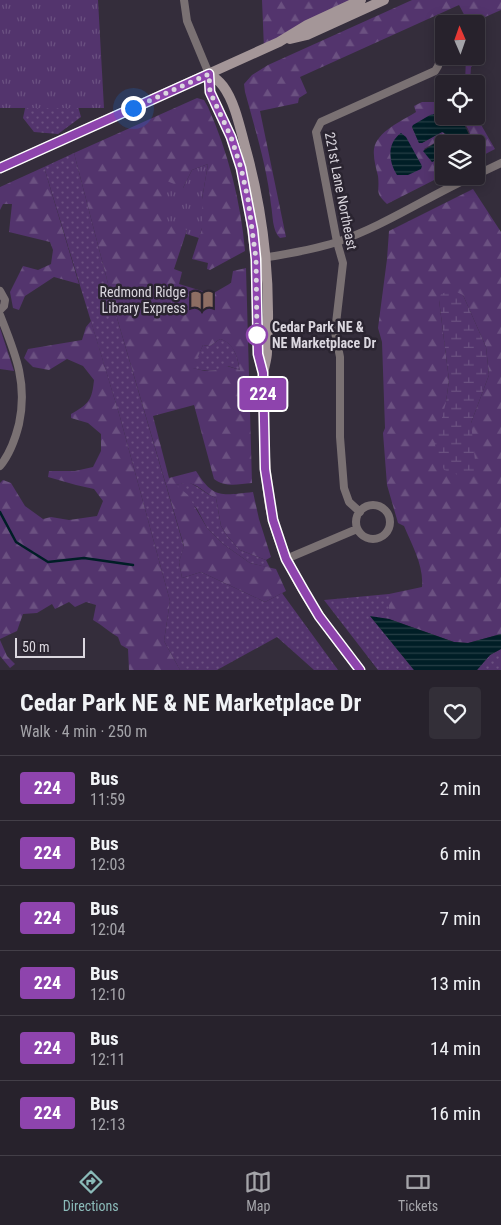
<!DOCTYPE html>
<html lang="en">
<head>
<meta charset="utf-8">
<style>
	body { margin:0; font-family:"Roboto Condensed",sans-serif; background:#332f38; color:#f1f3f6; height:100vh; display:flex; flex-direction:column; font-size:19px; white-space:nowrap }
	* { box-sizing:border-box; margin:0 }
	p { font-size:16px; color:#a4a4a9 }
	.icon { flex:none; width:28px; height:28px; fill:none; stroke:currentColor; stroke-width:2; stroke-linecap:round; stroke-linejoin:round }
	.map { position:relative; height:670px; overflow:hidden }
	.sheet { display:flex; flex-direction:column; background:#27222c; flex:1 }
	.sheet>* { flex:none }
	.badge { padding:0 10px; border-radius:4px; font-size:18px; line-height:32px }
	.needle { width:32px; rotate:358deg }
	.controls { position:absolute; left:435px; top:15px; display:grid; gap:10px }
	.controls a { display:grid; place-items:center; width:50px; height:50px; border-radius:5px; background:#27222c; box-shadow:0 2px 12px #0003,0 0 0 1px #433f48; font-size:25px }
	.scale { position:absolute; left:15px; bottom:12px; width:70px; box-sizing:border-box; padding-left:5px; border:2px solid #dbd7df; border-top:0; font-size:14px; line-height:18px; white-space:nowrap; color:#dbd7df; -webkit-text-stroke:4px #2a2430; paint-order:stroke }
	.you { position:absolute; width:25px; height:25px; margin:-12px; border:4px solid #fff; border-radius:50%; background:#1a73e8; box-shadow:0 0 0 8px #1a73e833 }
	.map>.badge { position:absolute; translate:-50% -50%; box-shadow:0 0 0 2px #fff }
	.round { display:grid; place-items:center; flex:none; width:52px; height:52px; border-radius:5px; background:#332f38 }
	.head { display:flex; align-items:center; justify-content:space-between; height:85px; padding:0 20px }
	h1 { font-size:24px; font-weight:700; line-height:38px }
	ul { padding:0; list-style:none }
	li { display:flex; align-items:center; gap:15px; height:65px; padding:0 20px; border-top:1px solid #433f48 }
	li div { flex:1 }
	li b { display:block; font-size:19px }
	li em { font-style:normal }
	li .badge { min-width:55px; font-weight:700; text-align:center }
	.tabs { display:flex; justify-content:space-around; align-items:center; height:70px; border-top:1px solid #433f48; background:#27222c; font-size:14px; color:#a4a4a9 }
	.tabs a { display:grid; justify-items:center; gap:2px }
	.tabs .current { color:#8bbbb9 }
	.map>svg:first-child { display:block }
</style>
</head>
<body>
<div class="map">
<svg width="501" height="670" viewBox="0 0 501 670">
	<defs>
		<pattern id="grass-dots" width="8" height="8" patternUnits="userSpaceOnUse" patternTransform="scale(1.25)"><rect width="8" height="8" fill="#53346d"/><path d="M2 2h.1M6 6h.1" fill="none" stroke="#6b5181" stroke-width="1.8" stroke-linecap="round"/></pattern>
		<pattern id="forest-firs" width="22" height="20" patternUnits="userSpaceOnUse" patternTransform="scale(1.25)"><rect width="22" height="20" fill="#53346d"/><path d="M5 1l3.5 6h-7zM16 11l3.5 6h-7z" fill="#6b5181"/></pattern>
		<pattern id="wetland-marsh" width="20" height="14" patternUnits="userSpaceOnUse" patternTransform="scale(1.25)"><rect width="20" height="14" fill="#53346d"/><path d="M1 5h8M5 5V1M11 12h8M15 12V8" fill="none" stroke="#6b5181"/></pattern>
		<pattern id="park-tufts" width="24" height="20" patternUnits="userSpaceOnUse" patternTransform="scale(1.25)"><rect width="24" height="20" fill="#53346d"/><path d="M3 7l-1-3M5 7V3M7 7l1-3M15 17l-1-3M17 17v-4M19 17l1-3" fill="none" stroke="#6b5181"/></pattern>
		<pattern id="water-rules" width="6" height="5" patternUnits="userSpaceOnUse" patternTransform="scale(1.25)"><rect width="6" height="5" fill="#001e26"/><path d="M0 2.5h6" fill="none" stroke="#253e45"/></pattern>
	</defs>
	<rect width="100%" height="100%" fill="#342d3b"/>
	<path fill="url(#grass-dots)" d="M 48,0 L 81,117 L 58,134 L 34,132 L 23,118 Z
		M 74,153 L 117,318 L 184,547 L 179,562 L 182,578 L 201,572 L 265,602 L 282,593 L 338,670 L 314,670 L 277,637 L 217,670 L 180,670 L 164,641 L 170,601 L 120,417 L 44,167 Z
		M 220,339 C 235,343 237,357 240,370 L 228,366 C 217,373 204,371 192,368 L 203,345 L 210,346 Z
		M 188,482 C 198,486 206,494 216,498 L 221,526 L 228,537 L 240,550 L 266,560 L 270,568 L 250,563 L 223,544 L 207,528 L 197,509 L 175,485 Z
		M 389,594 L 389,619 L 371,617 L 414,670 L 378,670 L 324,600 Z
		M 501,649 L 501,670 L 477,670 L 490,655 Z"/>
	<path fill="url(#forest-firs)" fill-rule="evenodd" d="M 262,0 L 361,0 L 264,49 Z
		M 412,0 L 501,0 L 501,10 L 474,22 L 472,24 L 469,24 L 459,5 L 300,77 L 307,93 L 299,98 L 298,103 L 260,111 L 286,237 L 280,238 C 272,231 273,215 271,205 C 267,167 255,129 245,92 L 244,84 L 252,75 L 268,65 Z
		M 476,34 L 486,56 L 471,67 L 470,84 L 465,84 L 466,56 L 476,56 Z
		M 197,98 L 204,100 L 208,107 C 228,152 241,202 245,251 L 210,270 L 207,269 L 208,263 L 192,259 L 202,228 L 202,199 L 208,164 L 192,170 L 183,188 L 187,230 L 174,269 L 182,272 L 179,284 L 212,294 L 231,283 L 233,271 L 246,268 L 252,483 C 239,484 225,488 214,479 L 194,405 L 153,416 L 169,478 L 196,471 C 214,500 223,495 253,492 L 259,519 L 271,557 L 266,560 L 240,550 L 228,537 L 221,526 L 216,498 C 198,490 197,479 176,485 L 188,495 L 207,528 L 223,544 L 250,563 L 276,569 L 286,591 L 265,602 L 201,572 L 182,578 L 179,562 L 184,546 L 117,318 L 74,153 ZM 220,339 C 234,343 237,356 240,370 L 227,366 L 217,370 L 205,371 L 193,368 L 203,345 L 210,346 Z
		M 422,102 L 444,102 L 444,112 L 437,113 L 412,127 L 419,143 L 422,143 L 442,132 L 444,132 L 445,137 L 424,149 L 432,162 L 444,156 L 444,175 L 387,204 C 374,192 380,192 378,176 C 376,168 373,158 374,149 C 377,131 402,121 416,112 L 414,106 Z
		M 457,116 L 476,116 L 495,149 L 476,159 L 476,144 L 465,144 L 471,139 C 470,130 464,121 457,116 Z
		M 44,167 L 79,284 L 54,277 L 25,296 L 19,310 L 13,308 L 10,292 L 23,266 L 38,270 L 51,264 L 53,250 L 50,242 L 9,232 L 12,204 L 3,204 L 0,210 L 0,187 Z
		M 473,189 L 501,232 L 501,634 L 468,643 L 454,642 L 389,619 L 389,594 L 422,587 C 424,566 412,545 404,526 L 398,523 L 387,485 L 383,433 L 385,428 L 382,342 L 378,328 L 387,259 L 389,231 ZM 463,295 L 486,347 L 489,375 L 471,423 L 446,402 L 449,380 L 439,300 Z
		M 91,321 L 120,417 L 170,601 L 164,641 L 180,670 L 129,670 L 128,649 L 121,645 L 118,637 C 109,632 102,625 93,620 L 96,605 L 86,602 L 75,607 L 69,602 L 55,609 L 52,604 L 37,613 L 23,614 L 17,631 L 0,639 L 0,483 L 3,480 L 11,483 L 25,506 L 43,519 L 51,517 L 69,520 L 97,516 L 103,501 L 94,489 L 76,485 L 48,477 L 49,471 L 75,471 L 93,467 L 101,451 L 101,434 L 88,423 L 71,418 L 71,414 C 89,404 92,400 94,380 L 83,366 L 67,359 L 49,370 L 33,367 L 24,358 L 28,349 L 82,340 L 86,327 Z
		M 0,328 L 14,371 L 0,369 Z
		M 0,640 L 7,656 L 15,664 L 10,668 L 0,656 Z"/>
	<path fill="url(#wetland-marsh)" d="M 452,290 L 463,295 L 486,347 L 489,375 L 471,423 L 476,470 L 464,477 L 444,470 L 435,445 L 446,402 L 449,380 L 439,300 L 441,294 Z"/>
	<path fill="url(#park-tufts)" d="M 0,0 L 98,0 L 104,108 L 0,108 Z
		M 208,164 L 202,199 L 202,228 L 199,238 L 186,234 L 187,230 L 168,223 C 165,207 164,196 167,181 L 183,188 L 192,170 Z"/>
	<path fill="url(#water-rules)" d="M 444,112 L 444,116 L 457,116 L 463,122 L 471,139 L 465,144 L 444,144 L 444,156 L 432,162 L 423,151 L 445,137 L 446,134 L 442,132 L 422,143 L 419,143 L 412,127 L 413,125 L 430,115 Z
		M 401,133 L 406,137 L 422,166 L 421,169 L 408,175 L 397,175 C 388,161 387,143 401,133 Z
		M 370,616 L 389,619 L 454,642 L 468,643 L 501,634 L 501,649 L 490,655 L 477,670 L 414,670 Z"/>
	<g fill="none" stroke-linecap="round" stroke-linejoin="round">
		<path stroke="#001e26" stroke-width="2.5" d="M 0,512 L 16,542 L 48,562 L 84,558 L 133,565"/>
		<path stroke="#7a7173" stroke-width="8" d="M 184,0 L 187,21 L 209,74
			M 476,175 L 501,163
			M 262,258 C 287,254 313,250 337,242 C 384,226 427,197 473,176
			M 0,291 L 5,300 L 4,306 L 0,310
			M 0,315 C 15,353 28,382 19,424 C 15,440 10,454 0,466
			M356 522a17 17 0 1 1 34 0a17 17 0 1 1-34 0Z
			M 360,512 L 349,502 L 344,488 L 340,437 L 340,357 L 335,332 L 343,263 L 337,242 L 316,132 L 321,122 L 435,71 C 444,60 437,49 443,37
			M 286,559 L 357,529"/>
		<path stroke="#a49698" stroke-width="10" d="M 290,39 L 307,35 L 384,0
			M 209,74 C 214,77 220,82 223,86 C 235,102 240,128 245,146 C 264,214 271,282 267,352 C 267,359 264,367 263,374 C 262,388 264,402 264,416 C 264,446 265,476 270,506 C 282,569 321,621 360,670
			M 209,74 L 210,92 L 231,137 L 241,168 L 248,199 L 256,259 L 258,354 L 262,370
			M 0,168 L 279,42 L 307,25 L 361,0"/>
	</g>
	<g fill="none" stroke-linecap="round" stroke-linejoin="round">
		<defs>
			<path id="line" d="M 0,168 L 209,74 L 210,92 L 231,137 L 241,168 L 253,230 L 256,259 L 258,354 L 263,373 L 265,469 L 273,520 L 286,559 L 303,589 L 319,616 L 360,670"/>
		</defs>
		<use href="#line" stroke="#fff" stroke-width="11"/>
		<use href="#line" stroke="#8e44ad" stroke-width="8"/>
		<path stroke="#dbd7df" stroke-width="5" stroke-dasharray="0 9" d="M 133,108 L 209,74 L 210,92 L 231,137 L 241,168 L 248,199 L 256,259 L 257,335"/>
	</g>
	<defs>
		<symbol id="library-bare" viewBox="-9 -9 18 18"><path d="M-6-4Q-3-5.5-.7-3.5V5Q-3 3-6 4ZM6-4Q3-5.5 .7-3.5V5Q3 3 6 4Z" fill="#8d6e63" stroke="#2a2430" stroke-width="2.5" paint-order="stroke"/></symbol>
	</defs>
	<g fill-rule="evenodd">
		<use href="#library-bare" x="186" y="284" width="32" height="32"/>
	</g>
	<circle fill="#fff" stroke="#8e44ad" stroke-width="2.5" cx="257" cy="335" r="10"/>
	<g text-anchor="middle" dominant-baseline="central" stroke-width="5" stroke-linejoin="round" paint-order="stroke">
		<g font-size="14" fill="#dbd7df" stroke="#2a2430">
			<text transform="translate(341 191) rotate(79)">221st Lane Northeast</text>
		</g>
		<g font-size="14" fill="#dbd7df" stroke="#2a2430" text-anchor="end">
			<text x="186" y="292">Redmond Ridge<tspan x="186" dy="16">Library Express</tspan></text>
		</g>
		<g font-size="14" font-weight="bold" fill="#dbd7df" stroke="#2a2430" text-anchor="start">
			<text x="272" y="327">Cedar Park NE &amp;<tspan x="272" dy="16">NE Marketplace Dr</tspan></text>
		</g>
	</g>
</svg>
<div class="controls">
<a><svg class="needle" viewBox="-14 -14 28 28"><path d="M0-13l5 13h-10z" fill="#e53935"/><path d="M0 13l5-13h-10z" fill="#a4a4a9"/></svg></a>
<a><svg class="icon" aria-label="locate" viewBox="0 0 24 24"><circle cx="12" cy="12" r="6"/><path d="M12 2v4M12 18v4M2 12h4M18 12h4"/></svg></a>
<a><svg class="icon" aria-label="layers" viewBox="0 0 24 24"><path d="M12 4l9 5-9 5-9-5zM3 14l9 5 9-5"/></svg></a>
</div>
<div class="scale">50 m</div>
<div class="you" style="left:133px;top:108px"></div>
<b class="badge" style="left:263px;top:394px;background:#8e44ad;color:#fff">224</b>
</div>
<section class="sheet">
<div class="head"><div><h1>Cedar Park NE &amp; NE Marketplace Dr</h1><p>Walk · 4 min · 250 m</p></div><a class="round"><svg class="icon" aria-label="heart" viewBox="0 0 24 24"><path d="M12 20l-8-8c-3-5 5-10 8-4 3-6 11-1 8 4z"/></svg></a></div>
<ul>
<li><span class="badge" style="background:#8e44ad;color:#fff">224</span><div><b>Bus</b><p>11:59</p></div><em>2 min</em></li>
<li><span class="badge" style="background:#8e44ad;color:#fff">224</span><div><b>Bus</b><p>12:03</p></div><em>6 min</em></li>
<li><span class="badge" style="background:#8e44ad;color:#fff">224</span><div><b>Bus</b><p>12:04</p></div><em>7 min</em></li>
<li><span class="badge" style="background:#8e44ad;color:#fff">224</span><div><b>Bus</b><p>12:10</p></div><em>13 min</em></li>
<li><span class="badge" style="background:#8e44ad;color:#fff">224</span><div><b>Bus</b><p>12:11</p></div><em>14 min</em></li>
<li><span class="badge" style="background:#8e44ad;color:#fff">224</span><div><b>Bus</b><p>12:13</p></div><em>16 min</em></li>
</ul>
</section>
<nav class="tabs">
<a class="current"><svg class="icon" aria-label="directions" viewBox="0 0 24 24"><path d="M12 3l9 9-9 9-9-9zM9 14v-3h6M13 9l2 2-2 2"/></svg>Directions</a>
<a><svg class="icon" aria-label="map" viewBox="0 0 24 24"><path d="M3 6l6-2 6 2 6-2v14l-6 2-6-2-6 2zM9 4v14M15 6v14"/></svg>Map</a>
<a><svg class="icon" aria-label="tickets" viewBox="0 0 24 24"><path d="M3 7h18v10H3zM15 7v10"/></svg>Tickets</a>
</nav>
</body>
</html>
